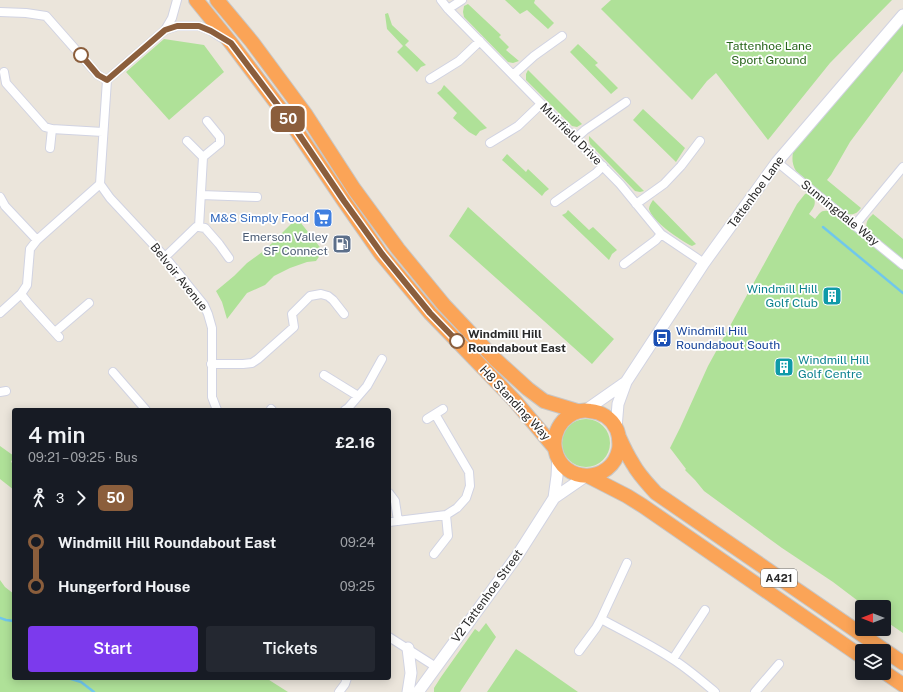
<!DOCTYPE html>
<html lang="en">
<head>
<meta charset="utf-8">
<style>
	body { margin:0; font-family:"Public Sans",sans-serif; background:#242831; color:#f1f3f6; height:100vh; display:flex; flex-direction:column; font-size:15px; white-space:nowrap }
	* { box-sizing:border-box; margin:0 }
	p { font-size:13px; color:#9ea1a6 }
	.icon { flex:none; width:22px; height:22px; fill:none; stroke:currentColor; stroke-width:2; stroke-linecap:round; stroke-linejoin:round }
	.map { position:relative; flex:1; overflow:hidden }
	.details { position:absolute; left:12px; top:408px; width:379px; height:272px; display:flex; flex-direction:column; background:#171b24; border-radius:4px; box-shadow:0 2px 10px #0003 }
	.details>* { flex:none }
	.badge { padding:0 8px; border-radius:6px; font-size:14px; line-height:26px }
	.needle { width:26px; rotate:270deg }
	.tools { position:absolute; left:855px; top:600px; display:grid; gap:8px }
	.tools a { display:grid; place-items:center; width:36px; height:36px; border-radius:4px; background:#171b24; box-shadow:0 2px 10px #0003; font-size:20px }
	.map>.badge { position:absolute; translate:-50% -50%; box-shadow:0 0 0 2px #fff }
	.legs { display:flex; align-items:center; gap:6px; height:44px; padding:0 16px; font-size:13px }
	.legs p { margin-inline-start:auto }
	.headline { display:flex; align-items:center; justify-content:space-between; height:68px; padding:0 16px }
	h1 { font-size:22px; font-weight:600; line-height:30px }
	.cta { display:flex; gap:8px; margin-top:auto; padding:8px 16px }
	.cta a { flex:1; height:46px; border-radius:4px; background:#7c3aed; color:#fff; font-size:16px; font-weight:600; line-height:46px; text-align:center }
	.cta a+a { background:#242831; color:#f1f3f6 }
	ul { padding:0 16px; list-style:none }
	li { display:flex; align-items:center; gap:14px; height:44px; font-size:15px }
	li i { display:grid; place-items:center; width:6px; height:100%; margin:0 5px; background:currentColor }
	li i::after { content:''; width:10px; height:10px; margin:-5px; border:3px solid; border-radius:50%; background:#171b24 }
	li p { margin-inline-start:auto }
	li:first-child i { background:linear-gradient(#0000 50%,currentColor 0) }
	li:last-child i { background:linear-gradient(currentColor 50%,#0000 0) }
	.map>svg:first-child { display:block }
</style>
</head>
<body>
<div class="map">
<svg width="903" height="692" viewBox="0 0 903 692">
	<rect width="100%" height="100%" fill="#ebe5db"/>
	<path fill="#afe198" d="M 505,0 L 535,0 L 534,3 L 554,23 L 548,29 L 527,10 L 520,14 Z
		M 611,0 L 892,0 L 830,63 L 768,140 L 716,73 L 707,81 L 692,100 L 601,9 Z
		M 468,4 L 501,35 L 499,37 L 509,47 L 506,50 L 519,61 L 513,63 L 508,62 L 464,17 L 463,12 L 464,6 Z
		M 388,13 L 392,25 L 409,41 L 405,45 L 426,65 L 421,67 L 417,72 L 397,52 L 403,46 L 387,29 L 385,14 Z
		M 903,20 L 903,71 L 850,142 L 831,175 L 827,180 L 861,208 C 857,213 855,215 848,214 L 796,171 C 792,164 792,159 793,152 Z
		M 164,39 L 204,45 L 224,72 L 169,120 L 126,72 Z
		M 578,44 L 598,63 L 595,65 L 618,88 L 611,94 L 570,52 Z
		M 528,70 L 582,124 L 577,127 L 572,126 L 526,80 L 526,74 Z
		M 444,85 L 487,128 L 480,131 L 476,136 L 469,132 L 453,118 L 457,113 L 437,93 L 441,90 Z
		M 643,109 L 685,148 L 676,162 L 633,120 Z
		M 589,136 L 644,191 L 640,192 L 635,191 L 590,144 L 589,140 Z
		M 507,154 L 526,172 L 528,169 L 549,189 L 545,192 L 542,196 L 502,160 Z
		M 809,193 L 814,197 C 816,205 814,207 809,214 L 815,219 C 821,212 821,209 832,212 L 903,269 L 903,633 L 884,620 L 884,607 L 866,607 L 833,582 L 782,548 L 704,491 L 695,480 L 685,470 L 686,469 L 670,448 L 680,428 L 708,366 L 797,204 L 805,194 Z
		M 653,200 L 696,244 L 692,246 C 681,241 652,221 649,209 C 649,206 651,203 653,200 Z
		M 468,207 L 614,339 L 592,364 L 449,236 Z
		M 568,210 L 589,230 L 593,227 L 617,250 L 612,254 L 609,260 L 562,215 L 566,213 Z
		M 873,214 L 903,239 L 903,260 L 867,230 C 865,222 868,219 873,214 Z
		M 297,218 L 323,251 L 316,261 L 307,262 L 290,268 L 274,276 L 265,285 L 247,293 L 227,319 L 222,302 L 216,291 L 234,276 L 247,263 L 265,250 Z
		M562 443a24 24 0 1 1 48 0a24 24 0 1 1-48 0Z
		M 0,446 L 14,456 L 11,462 L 14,464 L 14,490 L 0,479 Z
		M 0,580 L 5,587 L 14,594 L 14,678 L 266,678 L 288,692 L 0,692 Z
		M 486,623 L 496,637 L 460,692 L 434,692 L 434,688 L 441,677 L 475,629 L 479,632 Z
		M 516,649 L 525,655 L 578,692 L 487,692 Z"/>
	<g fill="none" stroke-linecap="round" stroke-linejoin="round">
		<path stroke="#70c7ec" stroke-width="2.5" d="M 823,227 L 903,293
			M 0,618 L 6,620 L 14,621
			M 68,678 L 81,682 L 94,692"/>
		<defs>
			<path id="street" d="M 441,0 L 448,9 L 620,184 L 661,234 L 704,263
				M 448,9 L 462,0
				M 0,12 L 26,13 L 46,16 L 98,75 L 107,80
				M 165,30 L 177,26 L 199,26 L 211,31 L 222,38
				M 4,72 L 6,83 L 45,127 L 52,129 L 103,132
				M 513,75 L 534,56 L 562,36
				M 430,79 L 459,61 L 480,41
				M 107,80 L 165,30 L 172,18 L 177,0
				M 575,139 L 585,130 L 626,102
				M 187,141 L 203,157
				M 490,143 L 518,126 L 541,104
				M 50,148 L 52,129
				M 777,162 L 903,265
				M 100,184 L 110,198 L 165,257 L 204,305 L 208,314 L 212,328 L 212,397 L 217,410
				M 201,195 L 257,197
				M 0,197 L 5,206 L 37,240
				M 555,202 L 596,173 L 603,166
				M 636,204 L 664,184 L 681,166 L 700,141
				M 855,225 L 903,167
				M 199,227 L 205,228 L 219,244 L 229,258
				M 165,257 L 196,227 L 199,227 L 203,157 L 220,143 L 220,137 L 207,121
				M 624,264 L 656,240 L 661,234
				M 21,294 L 29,304 L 59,337
				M 0,313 L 21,294 L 27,285 L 30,249 L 37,240 L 100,184 L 107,80
				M 55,332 L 89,303
				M 211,364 L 243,364 L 252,363 L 258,359 L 294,327 L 292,314 L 310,296 L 321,294 L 328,296 L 333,300 L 344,314
				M 113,372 L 146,410
				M 324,375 L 358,396
				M 0,392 L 6,391
				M 271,409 L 272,410
				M 345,410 L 348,408 L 367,386 L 382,359
				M 427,419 L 443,409
				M 389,493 L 395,501 L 398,521
				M 389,522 L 446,515 L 457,508 L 466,498 L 470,486 L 469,472 L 435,414
				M 434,554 L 448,536 L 446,515
				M 627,563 L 601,619 C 625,632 650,644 674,660 C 688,669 702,681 715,692
				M 389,637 L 436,667
				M 579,651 L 596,628 L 601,619
				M 673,659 L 705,610
				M 339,692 L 345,684 L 347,678
				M 755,692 L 779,664"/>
			<path id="secondary" d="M 586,410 L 626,382
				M 616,428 L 618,404 L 626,382 L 704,263 L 777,162 L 903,15
				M 554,498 L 557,476 L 558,458
				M 408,648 L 411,673 L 408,692
				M 418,692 L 517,556 L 554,498 L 586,476"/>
			<path id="highway" d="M 196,0 L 231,43 L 292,124 L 344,201 L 381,254 L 430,313 L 515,401 L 554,447
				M 217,0 L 252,42 L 306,115 L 354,189 L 398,249 L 444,305 L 495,359 L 528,389 L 544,401 L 577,411
				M 619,437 C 619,441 620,445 619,449 C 612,484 562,485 555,449 C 553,440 556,429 563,421 C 570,414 579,409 590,411 C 601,412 611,418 616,428 C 618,431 618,434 619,437 C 623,446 628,456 633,464 C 639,475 647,483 656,493 L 903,663
				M 588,476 L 627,496 L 643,506 L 862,657
				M 884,672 L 903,685"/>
		</defs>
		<use href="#street" stroke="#d1d3e2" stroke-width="10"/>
		<use href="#secondary" stroke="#d1d3e2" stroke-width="13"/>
		<use href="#highway" stroke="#c7c7c7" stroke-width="16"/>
		<use href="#street" stroke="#fff" stroke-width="8"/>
		<use href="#secondary" stroke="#fff" stroke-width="11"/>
		<use href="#highway" stroke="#fba457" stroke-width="14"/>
	</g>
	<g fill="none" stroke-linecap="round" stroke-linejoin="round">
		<defs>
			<path id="line-1" d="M 81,55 L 98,75 L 107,80 L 165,30 L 177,26 L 199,26 L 211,31 L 231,43 L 292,124 L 344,201 L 382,254 L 430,313 L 457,341"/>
		</defs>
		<use href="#line-1" stroke="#fff" stroke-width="9"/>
		<use href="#line-1" stroke="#8b5e3c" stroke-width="6"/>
	</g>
	<defs>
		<symbol id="supermarket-square" viewBox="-11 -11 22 22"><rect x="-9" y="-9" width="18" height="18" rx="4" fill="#3f7fe0" stroke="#fff"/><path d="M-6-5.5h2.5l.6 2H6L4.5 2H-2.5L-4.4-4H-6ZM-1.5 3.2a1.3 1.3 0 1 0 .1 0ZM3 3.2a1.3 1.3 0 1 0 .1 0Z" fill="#fff"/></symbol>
		<symbol id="fuel-square" viewBox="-11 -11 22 22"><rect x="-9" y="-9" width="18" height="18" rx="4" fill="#5c6f8a" stroke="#fff"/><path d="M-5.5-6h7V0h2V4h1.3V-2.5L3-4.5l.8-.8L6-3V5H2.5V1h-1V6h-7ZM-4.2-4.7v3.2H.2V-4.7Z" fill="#fff"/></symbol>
		<symbol id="building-square" viewBox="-11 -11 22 22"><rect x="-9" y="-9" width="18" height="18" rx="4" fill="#0f9aa8" stroke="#fff"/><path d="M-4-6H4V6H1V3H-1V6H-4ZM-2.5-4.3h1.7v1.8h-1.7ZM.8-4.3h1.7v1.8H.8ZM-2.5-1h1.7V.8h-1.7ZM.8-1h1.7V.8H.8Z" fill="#fff"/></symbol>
		<symbol id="bus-square" viewBox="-11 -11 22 22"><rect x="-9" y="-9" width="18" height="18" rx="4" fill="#1a4fb4" stroke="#fff"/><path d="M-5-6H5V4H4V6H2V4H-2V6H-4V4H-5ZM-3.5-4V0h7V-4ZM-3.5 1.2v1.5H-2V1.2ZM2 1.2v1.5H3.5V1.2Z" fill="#fff"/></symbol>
	</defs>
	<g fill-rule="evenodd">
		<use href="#supermarket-square" x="312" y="207" width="22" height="22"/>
		<use href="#fuel-square" x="331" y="233" width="22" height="22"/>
		<use href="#building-square" x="821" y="285" width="22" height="22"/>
		<use href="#bus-square" x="651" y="327" width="22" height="22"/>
		<use href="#building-square" x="773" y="356" width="22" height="22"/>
	</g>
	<g fill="#fff" stroke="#8b5e3c" stroke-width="2">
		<circle cx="81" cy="55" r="7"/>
		<circle cx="457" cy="341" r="7"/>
	</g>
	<g text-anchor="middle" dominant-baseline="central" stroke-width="3.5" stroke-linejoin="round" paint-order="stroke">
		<rect fill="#fff" stroke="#696969" stroke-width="1" x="761" y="569" width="36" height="18" rx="3"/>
		<g font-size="11" font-weight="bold" fill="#292929">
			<text x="779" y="578">A421</text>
		</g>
		<g font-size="12" fill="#28651b" stroke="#fff">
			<text x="769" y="46">Tattenhoe Lane<tspan x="769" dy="14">Sport Ground</tspan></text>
		</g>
		<g font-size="12" fill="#292929" stroke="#fff">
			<text transform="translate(571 134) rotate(45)">Muirfield Drive</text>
			<text transform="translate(756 192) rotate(-54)">Tattenhoe Lane</text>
			<text transform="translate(840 213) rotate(39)">Sunningdale Way</text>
			<text transform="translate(179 277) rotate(51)">Belvoir Avenue</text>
			<text transform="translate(515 403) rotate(47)">H8 Standing Way</text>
			<text transform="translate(487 596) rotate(-54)">V2 Tattenhoe Street</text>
		</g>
		<g font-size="12" fill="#366cbe" stroke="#fff" text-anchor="end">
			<text x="309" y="218">M&amp;S Simply Food</text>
		</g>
		<g font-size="12" fill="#4e5e75" stroke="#fff" text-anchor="end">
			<text x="328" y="237">Emerson Valley<tspan x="328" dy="14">SF Connect</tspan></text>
		</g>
		<g font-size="12" fill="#0d838f" stroke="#fff" text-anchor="end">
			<text x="818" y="289">Windmill Hill<tspan x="818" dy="14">Golf Club</tspan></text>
			<text x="798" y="360" text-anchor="start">Windmill Hill<tspan x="798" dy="14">Golf Centre</tspan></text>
		</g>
		<g font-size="12" fill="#164399" stroke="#fff" text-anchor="start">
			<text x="676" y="331">Windmill Hill<tspan x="676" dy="14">Roundabout South</tspan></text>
		</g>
		<g font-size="12" font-weight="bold" fill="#292929" stroke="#fff" text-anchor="start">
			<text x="468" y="334">Windmill Hill<tspan x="468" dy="14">Roundabout East</tspan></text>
		</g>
	</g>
</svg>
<div class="tools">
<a><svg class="needle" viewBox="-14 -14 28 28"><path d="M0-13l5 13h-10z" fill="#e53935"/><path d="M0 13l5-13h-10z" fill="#9ea1a6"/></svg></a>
<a><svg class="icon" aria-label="layers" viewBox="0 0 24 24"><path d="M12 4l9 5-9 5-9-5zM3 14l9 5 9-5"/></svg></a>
</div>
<b class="badge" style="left:288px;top:119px;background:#8b5e3c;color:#fff">50</b>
<section class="details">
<div class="headline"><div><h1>4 min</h1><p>09:21 – 09:25 · Bus</p></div><b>£2.16</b></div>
<div class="legs"><svg class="icon" aria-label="walk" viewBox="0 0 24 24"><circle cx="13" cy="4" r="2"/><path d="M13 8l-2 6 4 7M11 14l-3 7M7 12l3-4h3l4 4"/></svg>3<svg class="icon" aria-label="forward" viewBox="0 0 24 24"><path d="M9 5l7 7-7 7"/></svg><b class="badge" style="background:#8b5e3c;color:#fff">50</b></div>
<ul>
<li><i style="color:#8b5e3c"></i><b>Windmill Hill Roundabout East</b><p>09:24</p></li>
<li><i style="color:#8b5e3c"></i><b>Hungerford House</b><p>09:25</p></li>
</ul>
<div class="cta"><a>Start</a><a>Tickets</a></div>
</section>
</div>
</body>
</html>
